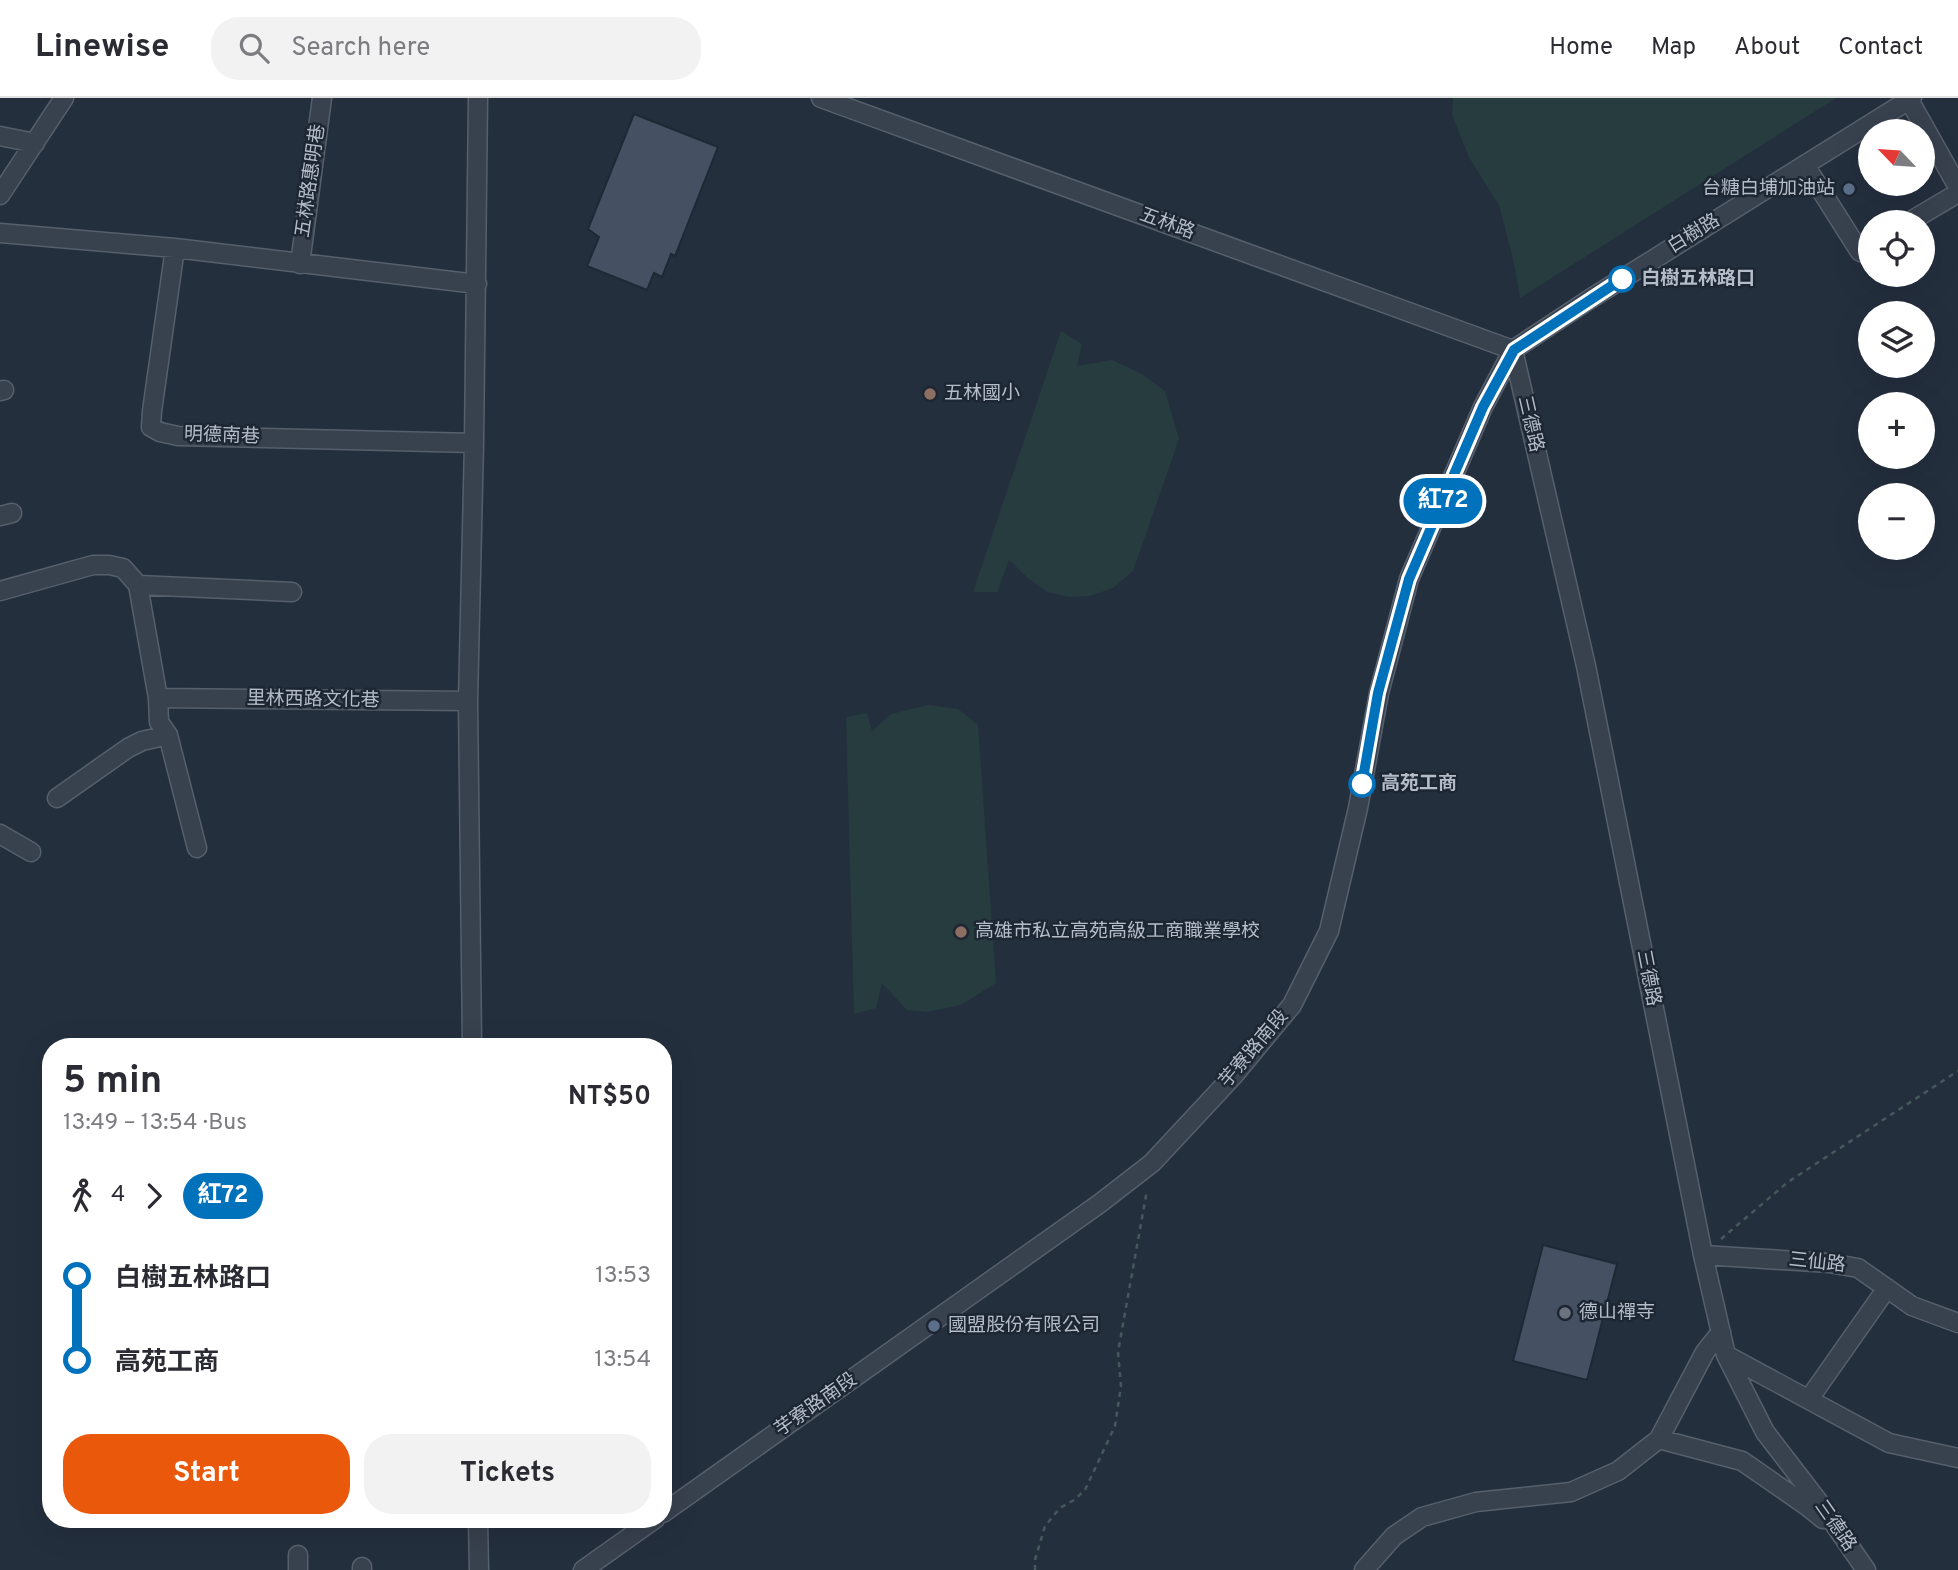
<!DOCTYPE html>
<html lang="en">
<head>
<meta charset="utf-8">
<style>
	body { margin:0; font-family:Overpass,"Noto Sans TC",sans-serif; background:#f2f2f3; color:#2b2b33; height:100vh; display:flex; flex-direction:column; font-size:26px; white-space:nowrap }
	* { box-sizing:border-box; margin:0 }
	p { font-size:23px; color:#7c7c81 }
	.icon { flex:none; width:38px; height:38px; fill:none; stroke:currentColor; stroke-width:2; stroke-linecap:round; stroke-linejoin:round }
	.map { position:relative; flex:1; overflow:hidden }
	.side { position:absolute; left:42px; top:940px; width:630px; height:490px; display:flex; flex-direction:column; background:#fff; border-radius:28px; box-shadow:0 7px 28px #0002 }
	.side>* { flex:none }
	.badge { padding:0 14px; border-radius:23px; font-size:24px; line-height:46px }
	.needle { width:46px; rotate:295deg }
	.buttons { position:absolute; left:1858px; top:21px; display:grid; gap:14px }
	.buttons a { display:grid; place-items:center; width:77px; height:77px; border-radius:50%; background:#fff; box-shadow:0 7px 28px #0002; font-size:35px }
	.map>.badge { position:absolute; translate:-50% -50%; box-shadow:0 0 0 4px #fff }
	.legs { display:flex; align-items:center; gap:10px; height:77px; padding:0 21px; font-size:23px }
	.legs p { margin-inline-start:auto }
	.summary { display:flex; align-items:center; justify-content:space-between; height:119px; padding:0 21px }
	h1 { font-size:38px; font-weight:700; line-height:52px }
	.button { display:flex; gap:14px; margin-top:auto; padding:14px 21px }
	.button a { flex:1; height:80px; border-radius:28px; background:#ea580c; color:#fff; font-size:28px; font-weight:700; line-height:80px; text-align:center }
	.button a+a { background:#f2f2f3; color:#2b2b33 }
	ul { padding:0 21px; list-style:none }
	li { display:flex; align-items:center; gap:24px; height:84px; font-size:26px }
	li i { display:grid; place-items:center; width:10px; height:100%; margin:0 9px; background:currentColor }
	li i::after { content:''; width:18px; height:18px; margin:-9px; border:5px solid; border-radius:50%; background:#fff }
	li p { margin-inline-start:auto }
	li:first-child i { background:linear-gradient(#0000 50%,currentColor 0) }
	li:last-child i { background:linear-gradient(currentColor 50%,#0000 0) }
	header { display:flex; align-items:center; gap:42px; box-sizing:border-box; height:98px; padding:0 35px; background:#fff; border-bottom:2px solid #e1e1e2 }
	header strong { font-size:33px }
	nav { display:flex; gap:38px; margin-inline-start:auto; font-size:24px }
	.search { width:490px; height:63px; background:#f2f2f3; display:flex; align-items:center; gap:18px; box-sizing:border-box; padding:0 24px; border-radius:28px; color:#7c7c81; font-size:26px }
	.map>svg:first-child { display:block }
</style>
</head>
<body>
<header>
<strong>Linewise</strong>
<div class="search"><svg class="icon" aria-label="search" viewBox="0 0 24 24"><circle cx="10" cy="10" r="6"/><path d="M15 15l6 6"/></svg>Search here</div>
<nav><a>Home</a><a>Map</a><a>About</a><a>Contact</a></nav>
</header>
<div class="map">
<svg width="1958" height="1472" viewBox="0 0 1958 1472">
	<rect width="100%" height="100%" fill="#242f3e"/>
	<path fill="#263c3f" d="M 1453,0 L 1836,0 L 1520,200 L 1513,160 L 1499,107 L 1470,61 L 1452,17 Z
		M 1061,233 L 1082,246 L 1077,268 L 1112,262 L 1142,276 L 1165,293 L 1179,341 L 1133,473 L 1113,490 L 1090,498 L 1070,499 L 1047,494 L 1029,481 L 1009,462 L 997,494 L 973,494 Z
		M 928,607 L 958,611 L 978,627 L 996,885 L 961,907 L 927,914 L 907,912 L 882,885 L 876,910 L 854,916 L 846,619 L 867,615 L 872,633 L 891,616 Z"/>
	<path fill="#455162" stroke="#1f2835" stroke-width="2" d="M 634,16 L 718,49 L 675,158 L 671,156 L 662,179 L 654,175 L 647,192 L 587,168 L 599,139 L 588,131 Z
		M 1543,1147 L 1617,1166 L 1587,1282 L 1513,1263 Z"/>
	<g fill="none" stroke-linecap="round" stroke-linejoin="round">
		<defs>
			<path id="minor" d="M 821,0 L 1513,252
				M 1908,0 L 1958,89
				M 0,38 L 35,45
				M 1805,67 L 1860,154 L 1871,147
				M 0,97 L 64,0
				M 1909,124 L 1958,95
				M 0,135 L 175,150 L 477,186
				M 175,150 L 152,313 L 151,329 L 160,334 L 178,338 L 474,345
				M 300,166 L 322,0
				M 1513,252 L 1586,568 L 1703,1157 L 1726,1257 L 1765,1334 L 1821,1407 L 1866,1472
				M 0,293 L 4,292
				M 0,418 L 12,415
				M 138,487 L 292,494
				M 0,493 L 93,467 L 109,467 L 123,470 L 138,487 L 158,600 L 159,624 L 168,637 L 197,750
				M 158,600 L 468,603
				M 57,700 L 128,650 L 142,643 L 168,637
				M 0,736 L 31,754
				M 472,948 L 468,603 L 474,345 L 478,0
				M 1703,1157 L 1829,1165 L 1858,1170 L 1912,1208 L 1958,1225
				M 1726,1257 L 1889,1345 L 1958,1360
				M 1809,1301 L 1887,1190
				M 1659,1341 L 1742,1363 L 1807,1408 L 1823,1421
				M 663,1415 L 1099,1106 L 1152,1065 L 1234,977 L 1292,907 L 1329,833 L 1358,710 L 1379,595 L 1409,481 L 1483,309 L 1513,252 L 1590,201 L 1912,0
				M 478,1421 L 479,1472
				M 298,1457 L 298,1472
				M 362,1469 L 362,1472
				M 583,1472 L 655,1421
				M 1364,1472 L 1394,1438 L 1422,1419 L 1476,1404 L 1571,1394 L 1618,1373 L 1659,1341 L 1705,1254 L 1721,1234"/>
		</defs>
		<use href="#minor" stroke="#565f6c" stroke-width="21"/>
		<path stroke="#44595c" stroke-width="2.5" stroke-dasharray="5 5" stroke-linecap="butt" d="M 1721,1141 L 1788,1084 L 1958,973
			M 1035,1472 L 1035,1462 L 1045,1428 L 1060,1410 L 1074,1402 L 1085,1392 L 1115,1328 L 1121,1288 L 1118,1254 L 1147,1092"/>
		<use href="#minor" stroke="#38414e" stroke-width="18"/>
	</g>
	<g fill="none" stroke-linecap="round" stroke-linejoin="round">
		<defs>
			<path id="line-1" d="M 1362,686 L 1378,595 L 1409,481 L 1483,309 L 1514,252 L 1622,181"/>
		</defs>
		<use href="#line-1" stroke="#fff" stroke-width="16"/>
		<use href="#line-1" stroke="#0072bc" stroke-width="10"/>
	</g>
	<g fill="#5c6f8a" stroke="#1d2633" stroke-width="2.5">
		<circle cx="1849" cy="91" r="7"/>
		<circle cx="934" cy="1228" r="7"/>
	</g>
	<g fill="#fff" stroke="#0072bc" stroke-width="3.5">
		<circle cx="1622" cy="181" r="12"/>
		<circle cx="1362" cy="686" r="12"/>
	</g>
	<g fill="#8d6e63" stroke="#1d2633" stroke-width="2.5">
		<circle cx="930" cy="296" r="7"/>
		<circle cx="961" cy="834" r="7"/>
	</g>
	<circle fill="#6b7280" stroke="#1d2633" stroke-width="2.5" cx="1565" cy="1215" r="7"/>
	<g text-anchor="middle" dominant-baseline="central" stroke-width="5" stroke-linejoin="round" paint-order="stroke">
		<g font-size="19" fill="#b4bcc9" stroke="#1d2633">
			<text transform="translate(311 83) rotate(-82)">五林路惠明巷</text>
			<text transform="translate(1167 126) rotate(20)">五林路</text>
			<text transform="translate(1694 136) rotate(-32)">白樹路</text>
			<text transform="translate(1530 326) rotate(77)">三德路</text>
			<text transform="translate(222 338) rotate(2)">明德南巷</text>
			<text transform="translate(313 602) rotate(1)">里林西路文化巷</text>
			<text transform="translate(1648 880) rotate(79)">三德路</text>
			<text transform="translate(1254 951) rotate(-50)">芋寮路南段</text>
			<text transform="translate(1817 1165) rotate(6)">三仙路</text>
			<text transform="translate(816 1307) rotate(-35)">芋寮路南段</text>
			<text transform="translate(1835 1428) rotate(55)">三德路</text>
		</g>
		<g font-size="19" fill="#b4bcc9" stroke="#1d2633" text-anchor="start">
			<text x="1835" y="91" text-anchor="end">台糖白埔加油站</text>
			<text x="944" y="296">五林國小</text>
			<text x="975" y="834">高雄市私立高苑高級工商職業學校</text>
			<text x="1579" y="1215">德山禪寺</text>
			<text x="948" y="1228">國盟股份有限公司</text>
		</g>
		<g font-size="19" font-weight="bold" fill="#b4bcc9" stroke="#1d2633" text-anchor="start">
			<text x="1641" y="181">白樹五林路口</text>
			<text x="1381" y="686">高苑工商</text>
		</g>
	</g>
</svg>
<div class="buttons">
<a><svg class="needle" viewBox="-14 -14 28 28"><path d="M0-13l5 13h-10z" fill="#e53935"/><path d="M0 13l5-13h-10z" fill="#7c7c81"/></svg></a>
<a><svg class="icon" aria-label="locate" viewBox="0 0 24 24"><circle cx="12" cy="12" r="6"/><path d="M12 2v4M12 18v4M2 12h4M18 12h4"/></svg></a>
<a><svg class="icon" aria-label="layers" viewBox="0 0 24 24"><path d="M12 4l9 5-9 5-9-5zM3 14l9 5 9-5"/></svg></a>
<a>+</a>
<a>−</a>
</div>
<b class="badge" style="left:1443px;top:403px;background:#0072bc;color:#fff">紅72</b>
<section class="side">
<div class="summary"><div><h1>5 min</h1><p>13:49 – 13:54 · Bus</p></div><b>NT$50</b></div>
<div class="legs"><svg class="icon" aria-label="walk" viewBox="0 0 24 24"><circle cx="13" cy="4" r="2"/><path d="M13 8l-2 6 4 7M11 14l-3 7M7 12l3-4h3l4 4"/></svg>4<svg class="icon" aria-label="forward" viewBox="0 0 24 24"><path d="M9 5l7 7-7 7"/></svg><b class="badge" style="background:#0072bc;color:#fff">紅72</b></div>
<ul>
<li><i style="color:#0072bc"></i><b>白樹五林路口</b><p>13:53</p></li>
<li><i style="color:#0072bc"></i><b>高苑工商</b><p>13:54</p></li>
</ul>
<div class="button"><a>Start</a><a>Tickets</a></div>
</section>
</div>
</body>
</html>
